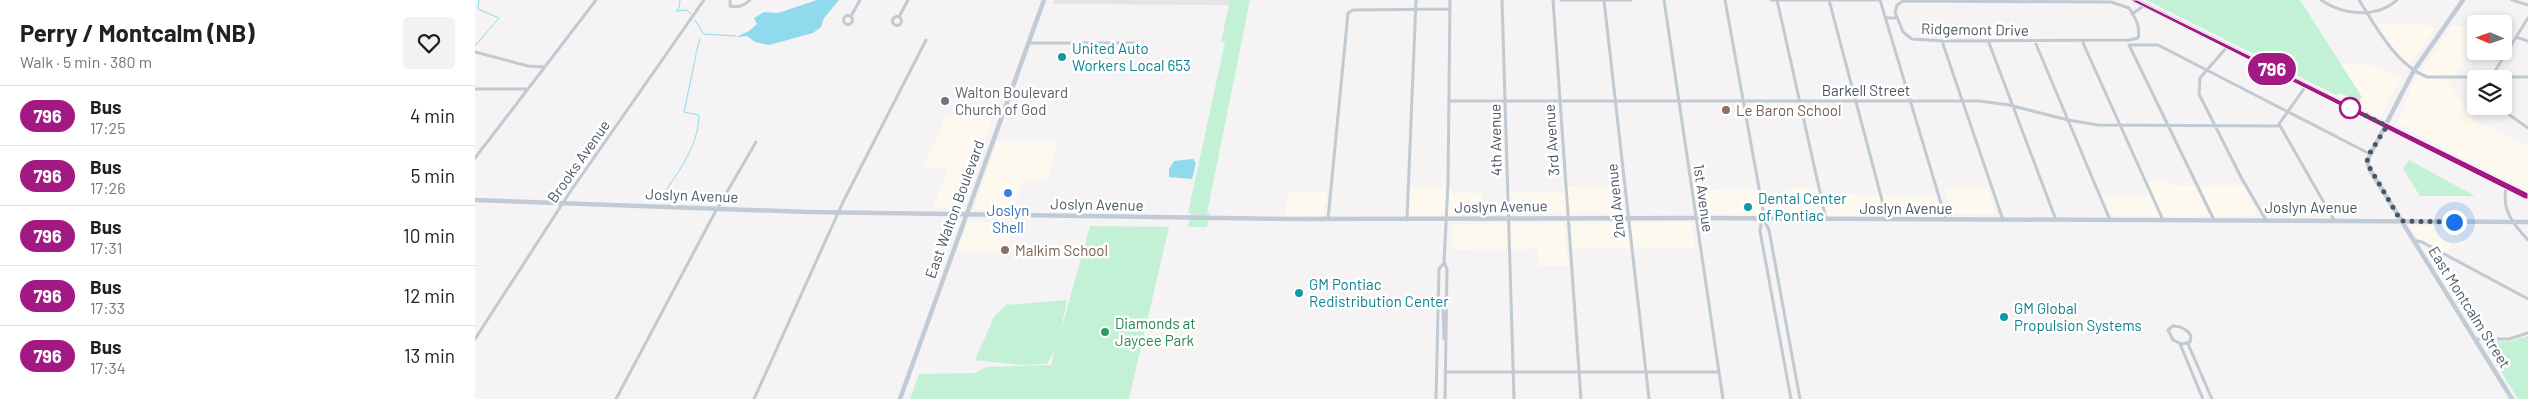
<!DOCTYPE html>
<html lang="en">
<head>
<meta charset="utf-8">
<style>
	body { margin:0; font-family:Barlow,sans-serif; background:#f2f2f2; color:#202124; height:100vh; display:flex; flex-direction:column; font-size:19px; white-space:nowrap }
	* { box-sizing:border-box; margin:0 }
	p { font-size:16px; color:#757577 }
	.icon { flex:none; width:28px; height:28px; fill:none; stroke:currentColor; stroke-width:2; stroke-linecap:round; stroke-linejoin:round }
	.map { position:relative; flex:1; overflow:hidden }
	.side { display:flex; flex-direction:column; background:#fff; width:475px }
	.side>* { flex:none }
	.badge { padding:0 10px; border-radius:16px; font-size:18px; line-height:32px }
	.needle { width:32px; rotate:272deg }
	.tools { position:absolute; left:1992px; top:15px; display:grid; gap:10px }
	.tools a { display:grid; place-items:center; width:45px; height:45px; border-radius:5px; background:#fff; box-shadow:0 2px 8px #0003; font-size:25px }
	.you { position:absolute; width:25px; height:25px; margin:-12px; border:4px solid #fff; border-radius:50%; background:#1a73e8; box-shadow:0 0 0 8px #1a73e833 }
	.map>.badge { position:absolute; translate:-50% -50%; box-shadow:0 0 0 2px #fff }
	.round { display:grid; place-items:center; flex:none; width:52px; height:52px; border-radius:5px; background:#f2f2f2 }
	.headline { display:flex; align-items:center; justify-content:space-between; height:85px; padding:0 20px }
	h1 { font-size:24px; font-weight:700; line-height:38px }
	ul { padding:0; list-style:none }
	li { display:flex; align-items:center; gap:15px; height:60px; padding:0 20px; border-top:1px solid #e0e0e0 }
	li div { flex:1 }
	li b { display:block; font-size:19px }
	li em { font-style:normal }
	li .badge { min-width:55px; font-weight:700; text-align:center }
	main { display:flex; flex:1; min-height:0 }
	.map>svg:first-child { display:block }
</style>
</head>
<body>
<main>
<section class="side">
<div class="headline"><div><h1>Perry / Montcalm (NB)</h1><p>Walk · 5 min · 380 m</p></div><a class="round"><svg class="icon" aria-label="heart" viewBox="0 0 24 24"><path d="M12 20l-8-8c-3-5 5-10 8-4 3-6 11-1 8 4z"/></svg></a></div>
<ul>
<li><span class="badge" style="background:#a31984;color:#fff">796</span><div><b>Bus</b><p>17:25</p></div><em>4 min</em></li>
<li><span class="badge" style="background:#a31984;color:#fff">796</span><div><b>Bus</b><p>17:26</p></div><em>5 min</em></li>
<li><span class="badge" style="background:#a31984;color:#fff">796</span><div><b>Bus</b><p>17:31</p></div><em>10 min</em></li>
<li><span class="badge" style="background:#a31984;color:#fff">796</span><div><b>Bus</b><p>17:33</p></div><em>12 min</em></li>
<li><span class="badge" style="background:#a31984;color:#fff">796</span><div><b>Bus</b><p>17:34</p></div><em>13 min</em></li>
</ul>
</section>
<div class="map">
<svg width="2053" height="399" viewBox="0 0 2053 399">
	<rect width="100%" height="100%" fill="#f5f3f3"/>
	<path fill="#fdf9ef" d="M 1903,24 L 1949,24 L 1960,29 L 1936,63 L 1934,63 L 1928,61 Z
		M 1977,26 L 2001,26 L 2001,41 L 1980,76 L 1969,77 L 1999,120 L 2053,146 L 2053,192 L 1922,123 L 1938,83 Z
		M 1891,63 L 1927,77 L 1905,117 L 1880,107 L 1884,101 L 1866,64 Z
		M 471,114 L 519,115 L 487,202 L 480,209 L 458,208 L 473,168 L 449,167 Z
		M 523,141 L 582,141 L 573,179 L 572,180 L 547,181 L 537,211 L 499,209 Z
		M 1668,181 L 1695,181 L 1698,186 L 1768,185 L 1782,211 L 1777,216 L 1639,216 L 1634,212 L 1627,195 L 1674,196 Z
		M 976,186 L 976,193 L 1006,193 L 1006,214 L 936,216 L 933,213 L 935,187 Z
		M 1088,186 L 1147,187 L 1149,209 L 1147,214 L 1036,213 L 1034,192 L 1088,193 Z
		M 1469,187 L 1513,188 L 1521,214 L 1477,214 Z
		M 1314,188 L 1346,188 L 1348,194 L 1460,195 L 1465,213 L 1463,217 L 1224,214 L 1220,190 L 1286,189 L 1287,193 L 1314,193 Z
		M 813,191 L 852,191 L 849,215 L 810,215 Z
		M 493,222 L 540,222 L 531,252 L 482,252 Z
		M 1216,222 L 1220,248 L 1097,249 L 1096,223 Z
		M 1089,223 L 1093,266 L 1064,266 L 1063,249 L 977,250 L 976,227 L 979,224 Z
		M 1935,226 L 1979,226 L 1991,246 L 1978,242 L 1971,254 L 1943,239 Z"/>
	<path fill="#e6e4e5" d="M 579,0 L 755,0 L 754,5 L 577,4 Z"/>
	<path fill="#c3f1d5" d="M 755,0 L 775,0 L 732,213 L 735,213 L 732,227 L 713,227 L 716,213 L 713,213 L 750,42 L 746,42 Z
		M 1671,0 L 1825,0 L 1887,97 L 1884,101 L 1865,93 L 1861,95 Z
		M 1934,160 L 2000,196 L 1945,196 L 1928,169 Z
		M 615,226 L 694,227 L 654,399 L 435,399 L 444,374 L 500,373 L 511,367 L 576,365 L 580,350 L 572,364 L 545,365 L 500,360 L 519,317 L 531,305 L 592,300 L 585,334 Z
		M 2053,336 L 2053,399 L 2043,399 L 2008,342 L 2035,341 Z"/>
	<path fill="#90daee" d="M 342,0 L 364,0 L 349,18 L 346,27 L 338,33 L 294,45 L 280,42 L 272,36 L 261,37 L 274,31 L 282,24 L 279,18 L 289,12 L 303,13 Z
		M 718,159 L 721,163 L 717,179 L 694,177 L 694,169 L 699,161 Z"/>
	<g fill="none" stroke-linecap="round" stroke-linejoin="round">
		<path stroke="#90daee" stroke-width="1" d="M 205,0 L 204,8 L 201,11 L 212,10 L 216,14
			M 220,20 L 228,33
			M 228,34 L 261,36
			M 0,46 L 24,18 L 3,9 L 4,0
			M 221,53 L 225,39
			M 188,195 C 205,169 223,147 224,115 L 209,112 L 221,55"/>
		<path stroke="#c1cad2" stroke-width="3" d="M 255,0 L 255,6 C 263,8 269,6 275,0
			M 1027,0 L 1039,399
			M 1078,0 L 1106,399
			M 1086,0 L 1156,0
			M 1129,0 L 1174,399
			M 1189,0 L 1248,399
			M 1250,0 L 1288,210 L 1285,231 L 1316,399
			M 1296,0 L 1405,0
			M 1302,0 L 1351,219
			M 1354,0 L 1412,219
			M 1405,0 L 1471,220
			M 1846,0 C 1868,15 1901,19 1922,0
			M 1884,0 C 1901,27 1921,65 1952,77 L 2053,77
			M 2037,0 L 2053,5
			M 1428,1 L 1636,2 L 1654,8 C 1660,17 1666,27 1663,38 L 1654,40 L 1468,41 L 1437,39 L 1428,32 L 1420,12 L 1422,5 Z
			M 1657,14 L 1670,5
			M368.5 20a4.5 4.5 0 1 1 9 0a4.5 4.5 0 1 1-9 0Z
			M 376,16 L 385,0
			M417.5 21a4.5 4.5 0 1 1 9 0a4.5 4.5 0 1 1-9 0Z
			M 424,17 L 433,0
			M 1411,18 L 1422,18
			M 2041,37 L 2053,41
			M 554,43 L 662,43
			M 1514,43 L 1581,220
			M 1608,43 L 1688,220
			M 1468,44 L 1528,220
			M 1561,44 L 1635,220
			M 1752,47 L 1725,78 L 1724,94 L 1767,179 L 1791,220
			M 0,52 L 53,66 L 69,67
			M 2015,79 L 2053,18
			M 1831,86 L 1804,124 L 1859,220
			M 0,89 L 52,89
			M 974,101 L 1504,101 L 1534,105 L 1593,120 L 1623,125 L 1805,126
			M 2022,106 L 2053,128
			M 0,158 L 121,0
			M 2032,185 C 2025,208 2038,224 2053,240
			M 853,219 L 873,13 L 878,10 L 975,9
			M 932,220 L 941,0
			M 1289,220 L 1294,230 L 1325,399
			M 1739,220 L 1654,45 L 1683,45 L 1895,154
			M 1938,240 L 1947,242 L 2053,299
			M 963,306 L 968,307 L 969,339
			M 1698,326 C 1706,326 1712,329 1716,336 L 1715,342 L 1707,344 L 1698,340 L 1693,330 Z
			M 0,339 L 95,192 L 229,0
			M 2000,339 L 2034,339 L 2053,333
			M 1705,344 L 1728,399
			M 1713,344 L 1737,399
			M 970,372 L 1244,372
			M 141,399 L 238,216 L 281,142
			M 279,399 L 368,202 L 451,40
			M 961,399 L 964,269 L 969,263
			M 970,399 L 972,269 L 969,262 L 973,184 L 975,0"/>
		<path stroke="#c1cbd6" stroke-width="4.5" d="M 1988,0 L 1938,72 L 1892,161 L 1895,170 L 2037,399
			M 0,200 L 333,212 L 819,219 L 1220,218 L 2053,222
			M 425,399 L 569,0"/>
		<path stroke="#b3c2d1" stroke-width="5" d="M 1659,0 L 2053,196"/>
	</g>
	<path fill="#a31984" stroke="#fff" d="M 1655,0 L 1662,0 L 2053,193 L 2053,199 L 2050,199 Z"/>
	<g fill="none" stroke-linecap="round" stroke-linejoin="round">
		<path stroke="#4a5661" stroke-width="5" stroke-dasharray="0 9" d="M 1875,108 L 1912,126 L 1893,156 L 1892,163 L 1926,221 L 1979,222"/>
	</g>
	<g fill="#0f9aa8" stroke="#fff" stroke-width="2">
		<circle cx="587" cy="57" r="5"/>
		<circle cx="1273" cy="207" r="5"/>
		<circle cx="824" cy="293" r="5"/>
		<circle cx="1529" cy="317" r="5"/>
	</g>
	<circle fill="#6b7280" stroke="#fff" stroke-width="2" cx="470" cy="101" r="5"/>
	<circle fill="#fff" stroke="#a31984" stroke-width="2.5" cx="1875" cy="108" r="10"/>
	<g fill="#8d6e63" stroke="#fff" stroke-width="2">
		<circle cx="1251" cy="110" r="5"/>
		<circle cx="530" cy="250" r="5"/>
	</g>
	<circle fill="#3f7fe0" stroke="#fff" stroke-width="2" cx="533" cy="193" r="5"/>
	<circle fill="#2e9e5b" stroke="#fff" stroke-width="2" cx="630" cy="332" r="5"/>
	<g text-anchor="middle" dominant-baseline="central" stroke-width="5" stroke-linejoin="round" paint-order="stroke">
		<g font-size="15" fill="#4a5661" stroke="#fff">
			<text transform="translate(1500 29) rotate(1)">Ridgemont Drive</text>
			<text x="1391" y="90">Barkell Street</text>
			<text transform="translate(1020 140) rotate(-91)">4th Avenue</text>
			<text transform="translate(1076 140) rotate(-94)">3rd Avenue</text>
			<text transform="translate(103 161) rotate(-55)">Brooks Avenue</text>
			<text transform="translate(217 195) rotate(2)">Joslyn Avenue</text>
			<text transform="translate(1229 198) rotate(82)">1st Avenue</text>
			<text transform="translate(1140 201) rotate(-96)">2nd Avenue</text>
			<text transform="translate(622 204) rotate(1)">Joslyn Avenue</text>
			<text transform="translate(1026 206) rotate(-1)">Joslyn Avenue</text>
			<text x="1836" y="207">Joslyn Avenue</text>
			<text x="1431" y="208">Joslyn Avenue</text>
			<text transform="translate(479 209) rotate(-70)">East Walton Boulevard</text>
			<text transform="translate(1995 307) rotate(58)">East Montcalm Street</text>
		</g>
		<g font-size="15" fill="#0d838f" stroke="#fff" text-anchor="start">
			<text x="597" y="48">United Auto<tspan x="597" dy="17">Workers Local 653</tspan></text>
			<text x="1283" y="198">Dental Center<tspan x="1283" dy="17">of Pontiac</tspan></text>
			<text x="834" y="284">GM Pontiac<tspan x="834" dy="17">Redistribution Center</tspan></text>
			<text x="1539" y="308">GM Global<tspan x="1539" dy="17">Propulsion Systems</tspan></text>
		</g>
		<g font-size="15" fill="#5b616d" stroke="#fff" text-anchor="start">
			<text x="480" y="92">Walton Boulevard<tspan x="480" dy="17">Church of God</tspan></text>
		</g>
		<g font-size="15" fill="#785e54" stroke="#fff" text-anchor="start">
			<text x="1261" y="110">Le Baron School</text>
			<text x="540" y="250">Malkim School</text>
		</g>
		<g font-size="15" fill="#366cbe" stroke="#fff">
			<text x="533" y="210">Joslyn<tspan x="533" dy="17">Shell</tspan></text>
		</g>
		<g font-size="15" fill="#27864d" stroke="#fff" text-anchor="start">
			<text x="640" y="323">Diamonds at<tspan x="640" dy="17">Jaycee Park</tspan></text>
		</g>
	</g>
</svg>
<div class="tools">
<a><svg class="needle" viewBox="-14 -14 28 28"><path d="M0-13l5 13h-10z" fill="#e53935"/><path d="M0 13l5-13h-10z" fill="#757577"/></svg></a>
<a><svg class="icon" aria-label="layers" viewBox="0 0 24 24"><path d="M12 4l9 5-9 5-9-5zM3 14l9 5 9-5"/></svg></a>
</div>
<div class="you" style="left:1979px;top:222px"></div>
<b class="badge" style="left:1797px;top:69px;background:#a31984;color:#fff">796</b>
</div>
</main>
</body>
</html>
